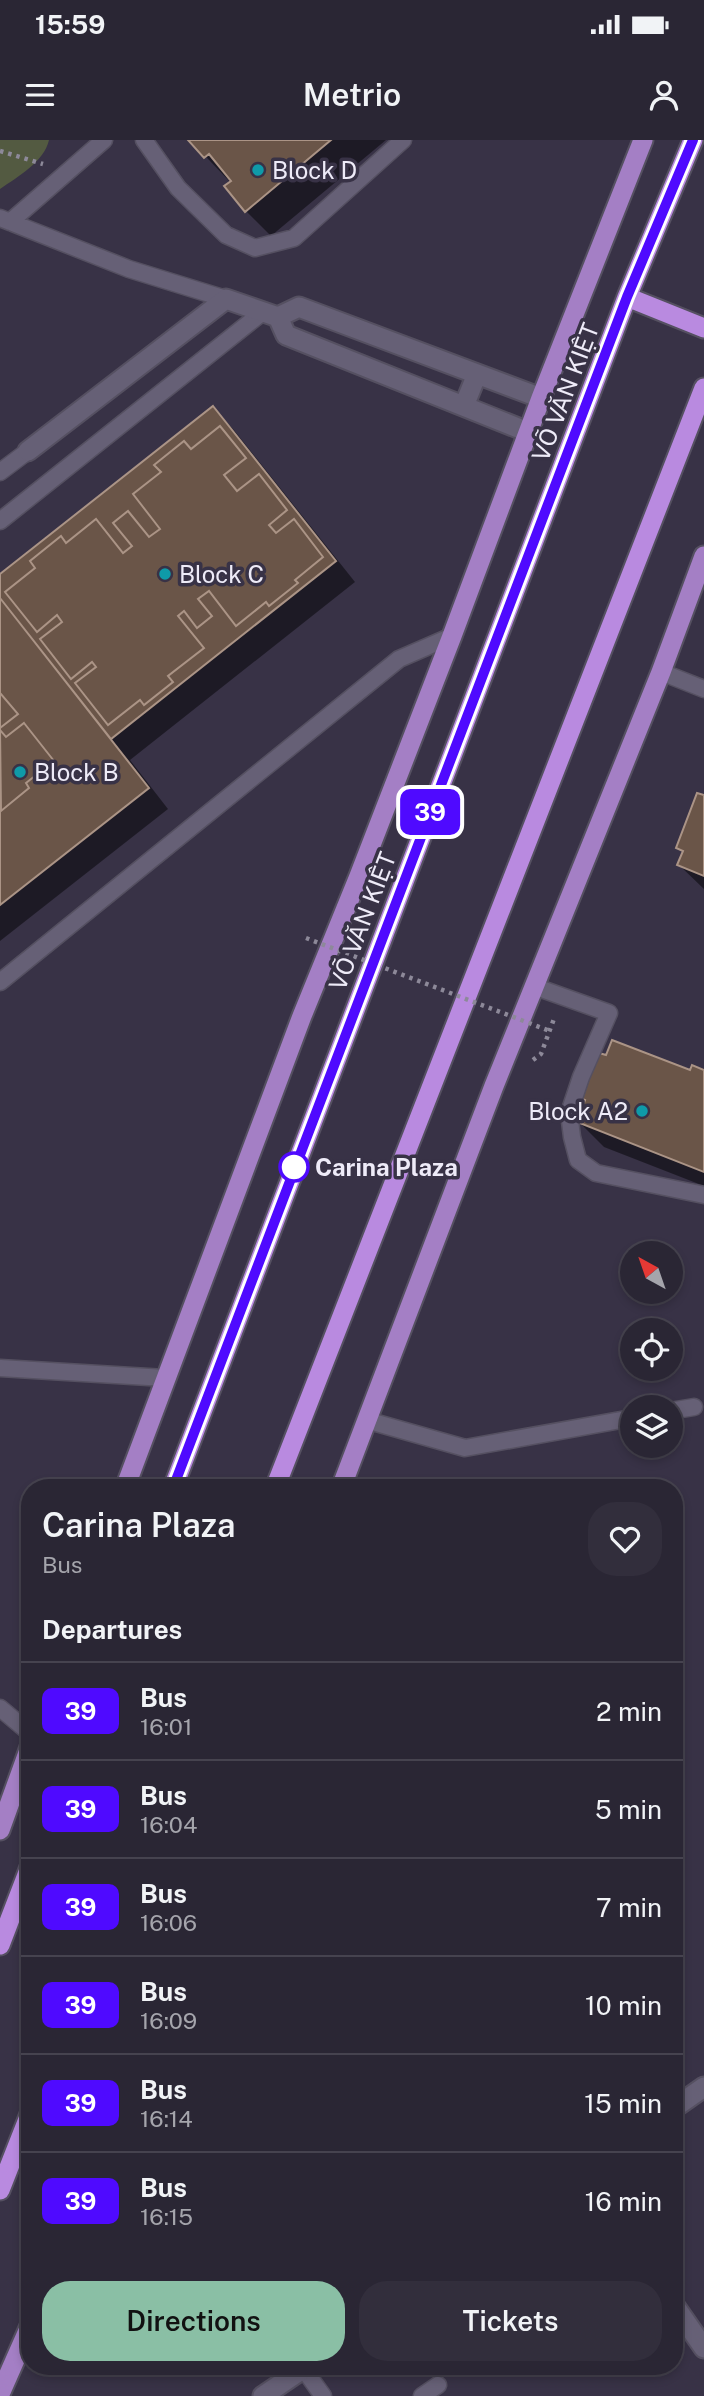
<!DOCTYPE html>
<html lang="en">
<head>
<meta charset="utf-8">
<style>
	body { margin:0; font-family:"Public Sans",sans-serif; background:#322e3c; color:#f1f3f6; height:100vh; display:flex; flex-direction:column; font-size:26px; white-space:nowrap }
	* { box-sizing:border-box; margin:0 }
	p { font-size:23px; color:#a5a5ac }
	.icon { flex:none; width:38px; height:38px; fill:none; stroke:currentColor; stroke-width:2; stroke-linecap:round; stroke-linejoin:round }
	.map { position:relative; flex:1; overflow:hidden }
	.sheet { position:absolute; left:21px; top:1339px; width:662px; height:896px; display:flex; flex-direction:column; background:#2a2634; border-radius:28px; box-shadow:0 4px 10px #0003,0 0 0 2px #46434f }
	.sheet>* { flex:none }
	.badge { padding:0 14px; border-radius:10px; font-size:24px; line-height:46px }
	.needle { width:46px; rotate:320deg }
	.fabs { position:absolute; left:620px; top:1101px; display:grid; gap:14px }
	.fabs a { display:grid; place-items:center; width:63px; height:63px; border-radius:50%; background:#2a2634; box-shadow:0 4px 10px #0003,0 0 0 2px #46434f; font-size:35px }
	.map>.badge { position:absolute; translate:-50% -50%; box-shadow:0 0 0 4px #fff }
	h2 { padding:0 21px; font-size:26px; line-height:63px }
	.round { display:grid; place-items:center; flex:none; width:74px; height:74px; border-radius:28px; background:#322e3c }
	.head { display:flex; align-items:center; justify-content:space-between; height:119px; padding:0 21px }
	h1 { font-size:33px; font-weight:600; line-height:52px }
	.action { display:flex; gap:14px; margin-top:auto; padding:14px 21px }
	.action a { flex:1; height:80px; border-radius:28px; background:#8abfa5; color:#111; font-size:28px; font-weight:600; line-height:80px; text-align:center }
	.action a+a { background:#322e3c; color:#f1f3f6 }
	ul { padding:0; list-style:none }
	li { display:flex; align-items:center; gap:21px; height:98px; padding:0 21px; border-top:2px solid #46434f }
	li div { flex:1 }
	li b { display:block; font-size:26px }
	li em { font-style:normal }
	li .badge { min-width:77px; font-weight:700; text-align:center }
	.status { display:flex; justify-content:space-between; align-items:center; height:49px; padding:0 35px; background:#2a2634; direction:ltr }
	.status svg { height:19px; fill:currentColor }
	header { display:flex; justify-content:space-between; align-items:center; height:91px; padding:0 21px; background:#2a2634; font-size:32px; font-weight:600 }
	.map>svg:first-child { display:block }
</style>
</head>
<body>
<div class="status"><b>15:59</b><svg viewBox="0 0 49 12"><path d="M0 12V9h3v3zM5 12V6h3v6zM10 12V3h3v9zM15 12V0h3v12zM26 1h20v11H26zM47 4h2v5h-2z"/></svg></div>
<header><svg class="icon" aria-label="menu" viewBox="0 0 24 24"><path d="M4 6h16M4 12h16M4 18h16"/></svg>Metrio<svg class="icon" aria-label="person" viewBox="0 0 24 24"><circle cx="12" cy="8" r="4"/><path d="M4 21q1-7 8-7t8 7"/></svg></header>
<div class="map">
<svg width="704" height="2256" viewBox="0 0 704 2256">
	<rect width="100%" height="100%" fill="#383246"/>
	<path fill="#535a41" d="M 0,0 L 49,0 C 44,22 17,37 0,49 Z"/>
	<path fill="#0007" d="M 190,0 L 386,0 L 271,96 L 246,71 L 231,43 Z
		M 213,268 L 233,289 L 355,442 L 130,620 L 168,669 L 0,801 L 0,436 Z
		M 704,657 L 704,749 L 679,725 L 684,713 L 678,707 Z
		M 691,932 L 704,932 L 704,1046 L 604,1007 L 579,982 L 586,962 L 582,958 Z"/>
	<path fill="#6a5548" stroke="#ab9486" stroke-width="2" d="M 188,0 L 331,0 L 245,72 L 224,46 L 231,41 L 209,14 L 204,18 Z
		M 213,266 L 336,421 L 111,599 L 0,458 L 0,434 Z
		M 220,286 L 246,318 L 224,335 L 237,351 L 259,334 L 287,370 L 269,385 L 276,393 L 294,379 L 323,417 L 295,440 L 298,443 L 269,466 L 266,462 L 236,486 L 209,451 L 198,459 L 212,476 L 197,488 L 184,471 L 178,476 L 204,508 L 168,536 L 173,542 L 144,565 L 140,560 L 108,585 L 75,543 L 96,527 L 92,522 L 71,539 L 40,499 L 62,482 L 57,475 L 37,492 L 5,452 L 35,428 L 30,421 L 61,396 L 66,403 L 96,379 L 123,413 L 132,406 L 113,383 L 128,371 L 149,397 L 160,389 L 133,354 L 161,332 L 154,325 L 184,301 L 191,309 Z
		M 0,458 L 149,648 L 0,765 Z
		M 0,553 L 18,574 L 0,588 Z
		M 24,583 L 54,621 L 26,643 L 29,648 L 1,671 L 0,590 L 6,597 Z
		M 697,653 L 704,655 L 704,736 L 677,725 L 683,711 L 676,708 Z
		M 612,900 L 690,930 L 692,925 L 704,930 L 704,1032 L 577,982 L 585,960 L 580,958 L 599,913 L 606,915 Z"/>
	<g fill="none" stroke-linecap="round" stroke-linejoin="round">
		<defs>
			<path id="service" d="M 144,0 L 178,48 L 226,95 L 255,108 L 294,98 L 403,0
				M 0,78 L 129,129 L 226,159
				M 10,82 L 104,0
				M 0,332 L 28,311
				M 0,381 L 264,171
				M 661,532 L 704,549
				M 0,842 L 399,519 L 452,496
				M 536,847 L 609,873 L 581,937 L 569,973 L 572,997 L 578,1020 L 596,1033 L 704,1055
				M 0,1228 L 165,1238
				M 670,1271 L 694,1267
				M 366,1280 L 465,1308 L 632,1278
				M 0,1568 L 30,1593
				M 303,2228 L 323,2256
				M 422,2256 L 438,2245"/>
			<path id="minor" d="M 464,266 L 477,234
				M 528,292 L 286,195 L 278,177 L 299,167 L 541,258
				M 28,311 L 226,159 L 278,177
				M 674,1968 L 704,1947
				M 674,2165 L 704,2208
				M 263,2256 L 307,2226"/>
			<path id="primary" d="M 125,1348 L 302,876 L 359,736 L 452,496 L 541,258 L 643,0
				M 341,1348 L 494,946 L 661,532 L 704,416
				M 0,1690 L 30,1607
				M 0,2254 L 30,2186"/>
			<path id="trunk" d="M 627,157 L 704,188
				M 173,1348 L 627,157 L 693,0
				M 275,1348 L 704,248
				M 0,1805 L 30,1727
				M 0,2050 L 30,1974"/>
		</defs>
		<use href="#service" stroke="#555061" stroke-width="19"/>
		<use href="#minor" stroke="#555061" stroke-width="23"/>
		<use href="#primary" stroke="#555061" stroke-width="23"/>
		<use href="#trunk" stroke="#555061" stroke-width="23"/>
		<path stroke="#8d8999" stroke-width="4.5" stroke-dasharray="3.5 5" stroke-linecap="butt" d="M 0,11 L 43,24
			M 533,920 L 541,914 L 555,876"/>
		<use href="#service" stroke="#666076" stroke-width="16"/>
		<use href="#minor" stroke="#666076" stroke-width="19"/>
		<use href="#primary" stroke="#a47fc5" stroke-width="19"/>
		<use href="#trunk" stroke="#b98ae0" stroke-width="19"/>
		<path stroke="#8d8999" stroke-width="4.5" stroke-dasharray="3.5 5" stroke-linecap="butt" d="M 306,798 L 550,891"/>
	</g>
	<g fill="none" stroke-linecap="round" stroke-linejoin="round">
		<defs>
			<path id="line" d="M 173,1348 L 627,157 L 693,0"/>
		</defs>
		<use href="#line" stroke="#fff" stroke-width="16"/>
		<use href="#line" stroke="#4f0aff" stroke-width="10"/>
	</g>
	<g fill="#0f9aa8" stroke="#383246" stroke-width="2.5">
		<circle cx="258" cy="30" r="7"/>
		<circle cx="165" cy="434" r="7"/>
		<circle cx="20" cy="632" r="7"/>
		<circle cx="642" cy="971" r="7"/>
	</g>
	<circle fill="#fff" stroke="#4f0aff" stroke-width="3.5" cx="294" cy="1027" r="14"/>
	<g text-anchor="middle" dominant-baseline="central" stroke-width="7" stroke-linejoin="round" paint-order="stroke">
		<g font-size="24" fill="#eeebf8" stroke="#383246" text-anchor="start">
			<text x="272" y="30">Block D</text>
			<text x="179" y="434">Block C</text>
			<text x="34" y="632">Block B</text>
			<text x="628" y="971" text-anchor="end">Block A2</text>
		</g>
		<g font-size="24" fill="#eeebf8" stroke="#383246">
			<text transform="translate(565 252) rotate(-69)">VÕ VĂN KIỆT</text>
			<text transform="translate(362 781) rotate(-69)">VÕ VĂN KIỆT</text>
		</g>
		<g font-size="24" font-weight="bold" fill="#eeebf8" stroke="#383246" text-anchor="start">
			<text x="315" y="1027">Carina Plaza</text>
		</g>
	</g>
</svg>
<div class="fabs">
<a><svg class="needle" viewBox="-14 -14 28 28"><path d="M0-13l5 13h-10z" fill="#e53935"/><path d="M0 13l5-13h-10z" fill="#a5a5ac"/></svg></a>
<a><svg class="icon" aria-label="locate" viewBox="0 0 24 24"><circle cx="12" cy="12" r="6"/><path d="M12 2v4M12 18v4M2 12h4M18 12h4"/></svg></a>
<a><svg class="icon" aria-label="layers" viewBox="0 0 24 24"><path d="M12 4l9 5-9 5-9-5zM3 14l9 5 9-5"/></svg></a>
</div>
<b class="badge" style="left:430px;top:672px;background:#4f0aff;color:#fff">39</b>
<section class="sheet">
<div class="head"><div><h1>Carina Plaza</h1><p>Bus</p></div><a class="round"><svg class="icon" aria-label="heart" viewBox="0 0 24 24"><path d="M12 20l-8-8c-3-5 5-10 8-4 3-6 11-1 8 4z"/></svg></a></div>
<h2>Departures</h2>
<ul>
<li><span class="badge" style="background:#4f0aff;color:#fff">39</span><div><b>Bus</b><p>16:01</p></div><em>2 min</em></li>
<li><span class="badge" style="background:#4f0aff;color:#fff">39</span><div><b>Bus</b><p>16:04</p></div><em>5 min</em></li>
<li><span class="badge" style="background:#4f0aff;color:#fff">39</span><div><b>Bus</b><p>16:06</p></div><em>7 min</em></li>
<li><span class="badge" style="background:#4f0aff;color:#fff">39</span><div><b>Bus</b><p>16:09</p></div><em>10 min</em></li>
<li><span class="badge" style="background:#4f0aff;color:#fff">39</span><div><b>Bus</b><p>16:14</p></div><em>15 min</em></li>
<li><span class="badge" style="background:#4f0aff;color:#fff">39</span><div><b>Bus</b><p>16:15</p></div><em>16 min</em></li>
</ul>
<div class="action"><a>Directions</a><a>Tickets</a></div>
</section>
</div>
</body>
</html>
